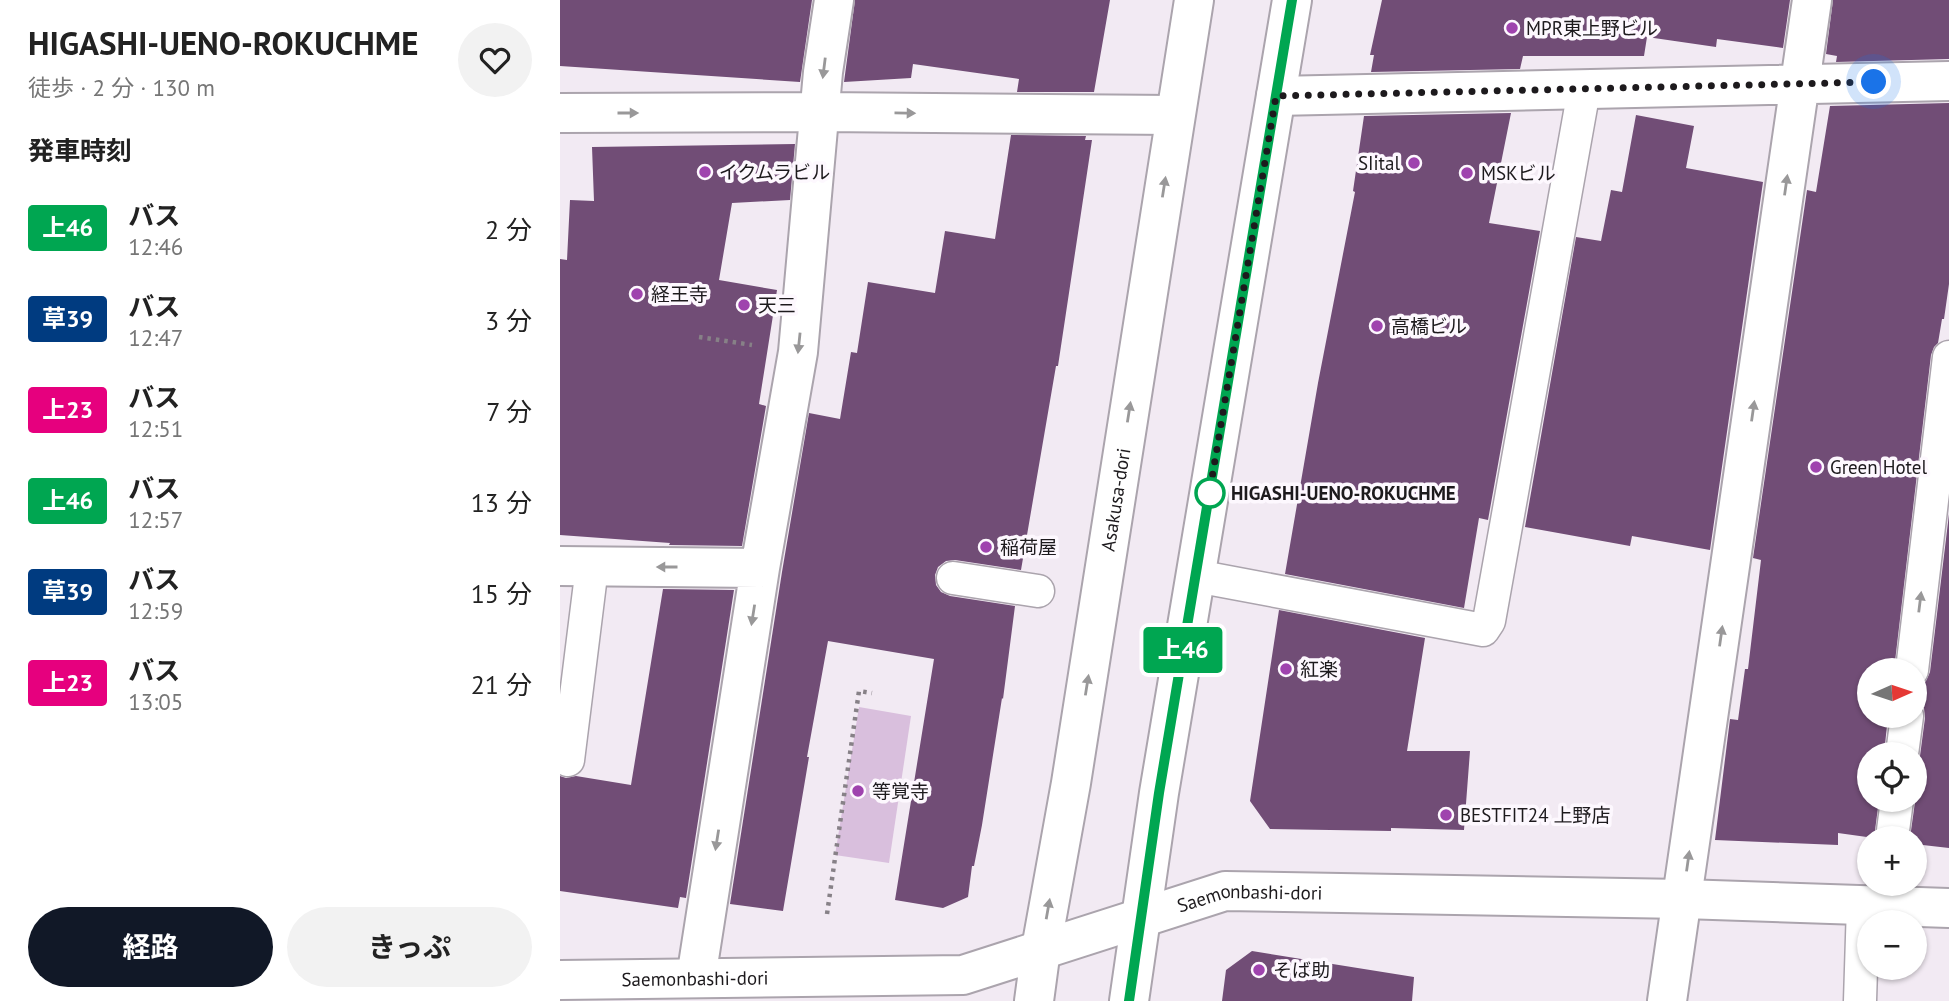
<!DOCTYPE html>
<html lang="ja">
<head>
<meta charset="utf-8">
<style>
	body { margin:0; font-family:"PT Sans","Noto Sans JP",sans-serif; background:#f2f2f2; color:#222; height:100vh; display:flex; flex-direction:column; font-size:26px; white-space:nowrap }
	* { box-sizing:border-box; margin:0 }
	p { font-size:23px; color:#767676 }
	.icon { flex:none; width:38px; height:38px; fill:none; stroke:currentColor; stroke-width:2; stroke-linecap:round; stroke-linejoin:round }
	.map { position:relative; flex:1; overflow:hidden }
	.side { display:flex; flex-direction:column; background:#fff; width:560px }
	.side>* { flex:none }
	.badge { padding:0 14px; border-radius:5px; font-size:24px; line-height:46px }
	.needle { width:46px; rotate:87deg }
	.tools { position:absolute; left:1297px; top:658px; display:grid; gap:14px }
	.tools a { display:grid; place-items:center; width:70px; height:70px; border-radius:50%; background:#fff; box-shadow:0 2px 5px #0004; font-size:35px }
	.you { position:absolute; width:35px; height:35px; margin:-18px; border:5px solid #fff; border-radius:50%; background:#1a73e8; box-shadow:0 0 0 10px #1a73e833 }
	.map>.badge { position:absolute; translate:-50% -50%; box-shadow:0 0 0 4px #fff }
	h2 { padding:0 28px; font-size:26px; line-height:63px }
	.round { display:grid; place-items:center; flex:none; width:74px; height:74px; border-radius:37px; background:#f2f2f2 }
	.overview { display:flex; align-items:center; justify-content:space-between; height:119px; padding:0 28px }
	h1 { font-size:33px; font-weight:700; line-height:52px }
	.button { display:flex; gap:14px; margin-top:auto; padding:14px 28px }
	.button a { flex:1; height:80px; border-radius:42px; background:#111827; color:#fff; font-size:28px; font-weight:700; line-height:80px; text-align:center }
	.button a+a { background:#f2f2f2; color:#222 }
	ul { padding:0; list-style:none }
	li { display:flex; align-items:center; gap:21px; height:91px; padding:0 28px }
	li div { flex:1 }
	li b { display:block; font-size:26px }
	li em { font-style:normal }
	li .badge { min-width:77px; font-weight:700; text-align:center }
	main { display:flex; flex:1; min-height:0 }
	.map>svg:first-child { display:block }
</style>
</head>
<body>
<main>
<section class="side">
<div class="overview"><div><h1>HIGASHI-UENO-ROKUCHME</h1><p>徒歩 · 2 分 · 130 m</p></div><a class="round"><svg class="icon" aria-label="heart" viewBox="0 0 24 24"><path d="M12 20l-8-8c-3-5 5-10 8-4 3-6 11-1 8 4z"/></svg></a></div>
<h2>発車時刻</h2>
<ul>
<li><span class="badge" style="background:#00a651;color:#fff">上46</span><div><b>バス</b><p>12:46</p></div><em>2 分</em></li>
<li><span class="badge" style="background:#003b80;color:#fff">草39</span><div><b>バス</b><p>12:47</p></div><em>3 分</em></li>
<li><span class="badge" style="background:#e6007e;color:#fff">上23</span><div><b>バス</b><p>12:51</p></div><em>7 分</em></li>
<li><span class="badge" style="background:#00a651;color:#fff">上46</span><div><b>バス</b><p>12:57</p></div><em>13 分</em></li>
<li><span class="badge" style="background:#003b80;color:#fff">草39</span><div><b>バス</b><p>12:59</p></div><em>15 分</em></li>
<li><span class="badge" style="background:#e6007e;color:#fff">上23</span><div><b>バス</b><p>13:05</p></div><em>21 分</em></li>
</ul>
<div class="button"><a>経路</a><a>きっぷ</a></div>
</section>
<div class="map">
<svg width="1389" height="1001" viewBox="0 0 1389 1001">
	<rect width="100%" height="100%" fill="#f2eaf3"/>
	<path fill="#d9bfdd" d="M 299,707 L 351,716 L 329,863 L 275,855 Z"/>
	<path fill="#714d76" d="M 0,0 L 252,0 L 240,82 L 0,66 Z
		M 295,0 L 550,0 L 534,92 L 457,92 L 459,79 L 353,64 L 351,78 L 284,82 Z
		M 822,0 L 1230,0 L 1223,48 L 1157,39 L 1156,47 L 1087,37 L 1084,56 L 963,56 L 960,69 L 811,72 L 814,55 L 810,55 Z
		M 1273,0 L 1389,0 L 1389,59 L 1276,62 L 1277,56 L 1266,54 Z
		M 1389,103 L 1389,284 L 1384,319 L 1382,319 L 1378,343 L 1374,347 L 1371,355 L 1334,670 L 1309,670 L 1309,716 L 1328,716 L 1324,754 L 1309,754 L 1309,800 L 1319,800 L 1314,838 L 1278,833 L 1278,845 L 1155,840 L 1170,719 L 1178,720 L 1185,669 L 1188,669 L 1201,560 L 1193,558 L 1247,190 L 1256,192 L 1270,106 Z
		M 951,113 L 929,223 L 980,231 L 928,520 L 919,518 L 904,608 L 725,574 L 758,383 L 795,192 L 793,191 L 804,116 Z
		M 1076,115 L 1134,126 L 1126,168 L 1203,182 L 1150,550 L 1072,536 L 1070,546 L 965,527 L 1016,237 L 1041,241 L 1051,190 L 1062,192 Z
		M 451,135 L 526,136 L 525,140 L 532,140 L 498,366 L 496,366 L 461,570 L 395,560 L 386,561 L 378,567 L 375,575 L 376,585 L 381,592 L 390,596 L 455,606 L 443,699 L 442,698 L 422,825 L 414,866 L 412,866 L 408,897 L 383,908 L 335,900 L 374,659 L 268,641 L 247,757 L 249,757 L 223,911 L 170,904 L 222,572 L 249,413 L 280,419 L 291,352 L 297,353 L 308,282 L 375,293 L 385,231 L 435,239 Z
		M 235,144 L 230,200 L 172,203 L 159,280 L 217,290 L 199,404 L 206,406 L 182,546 L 109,545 L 110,543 L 0,535 L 0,259 L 7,260 L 10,200 L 34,201 L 32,147 Z
		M 1389,514 L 1389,848 L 1354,844 L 1354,838 L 1350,838 L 1355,802 L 1354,767 L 1360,756 L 1365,718 L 1364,708 L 1354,700 L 1354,688 L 1360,687 L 1366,681 L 1370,672 Z
		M 103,589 L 174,590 L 126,898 L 120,897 L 118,908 L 0,891 L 0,776 L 6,778 L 16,776 L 71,785 Z
		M 719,610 L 865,638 L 847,751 L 910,751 L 904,830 L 831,828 L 831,831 L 710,829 L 690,801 Z
		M 692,951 L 854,977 L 852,1001 L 662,1001 L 666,970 Z"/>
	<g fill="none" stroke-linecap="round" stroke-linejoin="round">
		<defs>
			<path id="service" d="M 636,576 L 923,630 L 929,621 L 1024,90
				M 393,578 L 478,591
				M 1352,670 L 1389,357
				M 1342,754 L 1347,716
				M 8,760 L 32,567
				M 1332,838 L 1337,800
				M 1300,1001 L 1303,905"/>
			<path id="minor" d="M 716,96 L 1389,81
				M 0,113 L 261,112 L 615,115
				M 0,566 L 200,568
				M 136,978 L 200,568 L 238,352 L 263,72 L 274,0
				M 1107,1001 L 1252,0"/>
			<g id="tertiary">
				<path id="s1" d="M 0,980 L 403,975 L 665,891 L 1123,899 L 1389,908"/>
			</g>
			<g id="secondary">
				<path id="s2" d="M 474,1001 L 481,949 L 511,783 L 634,0"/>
				<path d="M 569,1001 L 599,793 L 732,0"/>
			</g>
		</defs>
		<use href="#service" stroke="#aba4ad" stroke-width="35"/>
		<use href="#minor" stroke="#aba4ad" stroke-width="42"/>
		<use href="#tertiary" stroke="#aba4ad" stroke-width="42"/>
		<use href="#secondary" stroke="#aba4ad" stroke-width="42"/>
		<path stroke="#878187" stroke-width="4.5" stroke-dasharray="3.5 5" stroke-linecap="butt" d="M 139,337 L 192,345
			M 267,914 L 299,691 L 312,693"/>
		<use href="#service" stroke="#fff" stroke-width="32"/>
		<use href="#minor" stroke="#fff" stroke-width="38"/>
		<use href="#tertiary" stroke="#fff" stroke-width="38"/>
		<use href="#secondary" stroke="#fff" stroke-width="38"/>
	</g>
	<defs><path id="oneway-solid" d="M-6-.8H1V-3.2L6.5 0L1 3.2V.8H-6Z" transform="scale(1.75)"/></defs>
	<g fill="#999899">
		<use href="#oneway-solid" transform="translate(264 68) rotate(97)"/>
		<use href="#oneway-solid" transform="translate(68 113)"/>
		<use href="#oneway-solid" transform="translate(345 113) rotate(1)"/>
		<use href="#oneway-solid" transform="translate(1226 185) rotate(-82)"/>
		<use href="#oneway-solid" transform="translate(604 187) rotate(-81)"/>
		<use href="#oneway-solid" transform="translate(239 343) rotate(96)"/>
		<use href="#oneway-solid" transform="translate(1193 411) rotate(-82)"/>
		<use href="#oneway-solid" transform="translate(569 412) rotate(-81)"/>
		<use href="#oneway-solid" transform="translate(107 567) rotate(-180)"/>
		<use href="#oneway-solid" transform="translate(1360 602) rotate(-83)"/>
		<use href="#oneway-solid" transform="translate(193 615) rotate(99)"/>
		<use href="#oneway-solid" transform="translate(1161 636) rotate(-82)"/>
		<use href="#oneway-solid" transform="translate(527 685) rotate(-81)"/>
		<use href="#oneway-solid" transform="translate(157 840) rotate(99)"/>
		<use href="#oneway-solid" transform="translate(1128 861) rotate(-82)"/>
		<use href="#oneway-solid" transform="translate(488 909) rotate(-80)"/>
	</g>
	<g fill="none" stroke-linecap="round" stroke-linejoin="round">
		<defs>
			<path id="line" d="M 569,1001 L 599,793 L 732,0"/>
		</defs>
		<use href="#line" stroke="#fff" stroke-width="16"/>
		<use href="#line" stroke="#00a651" stroke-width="10"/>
		<path stroke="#1d1a1d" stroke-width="7" stroke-dasharray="0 12.6" d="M 650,493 L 649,496 L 716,96 L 1314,82"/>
	</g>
	<g fill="#9f43ae" stroke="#fdf8fe" stroke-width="2.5">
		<circle cx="952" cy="28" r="7"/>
		<circle cx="854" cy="163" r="7"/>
		<circle cx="145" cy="172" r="7"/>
		<circle cx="907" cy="173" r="7"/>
		<circle cx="77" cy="294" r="7"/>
		<circle cx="184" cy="305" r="7"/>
		<circle cx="817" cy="326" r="7"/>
		<circle cx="1256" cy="467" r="7"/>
		<circle cx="426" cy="547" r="7"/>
		<circle cx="726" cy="669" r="7"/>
		<circle cx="298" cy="791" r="7"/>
		<circle cx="886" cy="815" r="7"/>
		<circle cx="699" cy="970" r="7"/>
	</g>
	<circle fill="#fff" stroke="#00a651" stroke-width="3.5" cx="650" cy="493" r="14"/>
	<g text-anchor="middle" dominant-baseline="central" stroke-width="7" stroke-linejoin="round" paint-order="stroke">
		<g font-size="19" fill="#1d1a1d" stroke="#fdf8fe" text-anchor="start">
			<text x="966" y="28">MPR東上野ビル</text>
			<text x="840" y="163" text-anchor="end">SIital</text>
			<text x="159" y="172">イクムラビル</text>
			<text x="921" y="173">MSKビル</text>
			<text x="91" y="294">経王寺</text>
			<text x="198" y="305">天三</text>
			<text x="831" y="326">高橋ビル</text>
			<text x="1270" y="467">Green Hotel</text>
			<text x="440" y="547">稲荷屋</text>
			<text x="740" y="669">紅楽</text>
			<text x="312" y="791">等覚寺</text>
			<text x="900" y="815">BESTFIT24 上野店</text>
			<text x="713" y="970">そば助</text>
		</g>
		<g font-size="19" font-weight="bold" fill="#1d1a1d" stroke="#fdf8fe" text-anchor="start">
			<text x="671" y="493">HIGASHI-UENO-ROKUCHME</text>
		</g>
		<g font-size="19" fill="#1d1a1d" stroke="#fdf8fe">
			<text stroke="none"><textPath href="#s2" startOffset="508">Asakusa-dori</textPath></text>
			<text stroke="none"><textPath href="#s1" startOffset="702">Saemonbashi-dori</textPath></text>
			<text stroke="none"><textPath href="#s1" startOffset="135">Saemonbashi-dori</textPath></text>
		</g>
	</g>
</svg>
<div class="tools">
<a><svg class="needle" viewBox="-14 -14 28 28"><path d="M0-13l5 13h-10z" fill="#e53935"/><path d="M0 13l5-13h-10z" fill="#767676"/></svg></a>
<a><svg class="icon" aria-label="locate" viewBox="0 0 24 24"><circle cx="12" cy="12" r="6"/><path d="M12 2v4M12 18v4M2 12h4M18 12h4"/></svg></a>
<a>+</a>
<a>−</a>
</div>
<div class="you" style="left:1314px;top:82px"></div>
<b class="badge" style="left:623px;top:650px;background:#00a651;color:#fff">上46</b>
</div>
</main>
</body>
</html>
